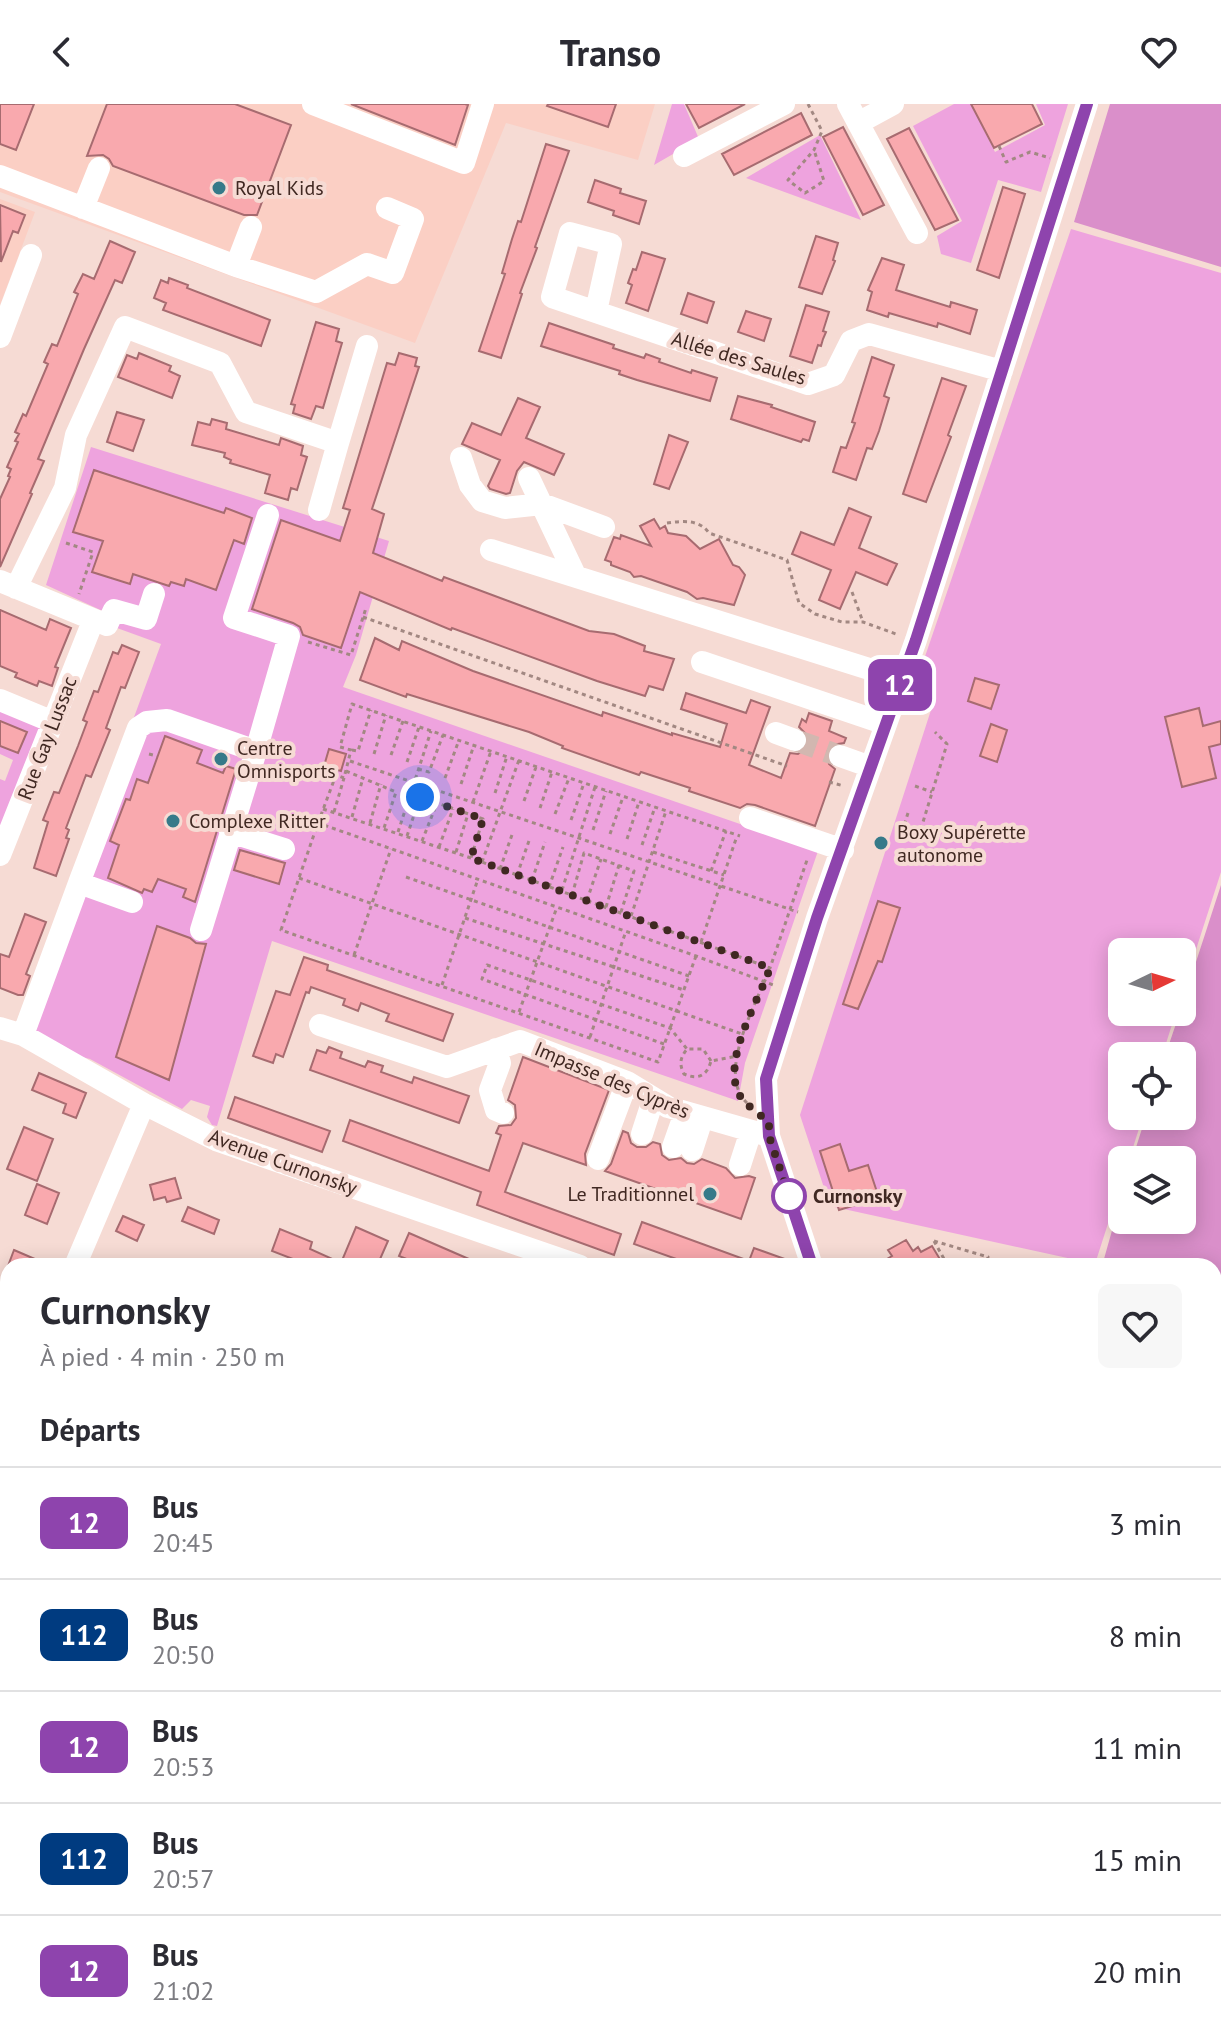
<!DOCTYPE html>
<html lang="fr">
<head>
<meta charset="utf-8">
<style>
	body { margin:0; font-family:"PT Sans",sans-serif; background:#f7f7f7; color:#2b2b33; height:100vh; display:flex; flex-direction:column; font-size:30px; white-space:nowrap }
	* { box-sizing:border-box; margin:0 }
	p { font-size:26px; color:#7c7c81 }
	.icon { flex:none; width:44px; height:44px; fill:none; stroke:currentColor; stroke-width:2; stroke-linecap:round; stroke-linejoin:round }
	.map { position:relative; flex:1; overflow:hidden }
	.sheet { position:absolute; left:0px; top:1154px; width:1222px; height:786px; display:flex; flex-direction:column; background:#fff; border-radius:24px 24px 0 0; box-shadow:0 4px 20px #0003 }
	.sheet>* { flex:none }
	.badge { padding:0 16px; border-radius:12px; font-size:28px; line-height:52px }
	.needle { width:52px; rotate:85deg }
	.buttons { position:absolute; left:1108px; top:834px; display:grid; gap:16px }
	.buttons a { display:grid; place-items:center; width:88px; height:88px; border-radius:12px; background:#fff; box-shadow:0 4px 20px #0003; font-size:40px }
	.you { position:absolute; width:40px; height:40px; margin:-20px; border:6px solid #fff; border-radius:50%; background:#1a73e8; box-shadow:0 0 0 12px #1a73e833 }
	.map>.badge { position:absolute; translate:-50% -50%; box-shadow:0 0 0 4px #fff }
	h2 { padding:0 40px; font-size:30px; line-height:72px }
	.round { display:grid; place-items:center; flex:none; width:84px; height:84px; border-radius:12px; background:#f7f7f7 }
	.headline { display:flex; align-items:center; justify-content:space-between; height:136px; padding:0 40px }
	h1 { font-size:38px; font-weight:700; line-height:60px }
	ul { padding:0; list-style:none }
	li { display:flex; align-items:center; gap:24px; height:112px; padding:0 40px; border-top:2px solid #e1e1e2 }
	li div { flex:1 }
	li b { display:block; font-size:30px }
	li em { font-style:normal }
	li .badge { min-width:88px; font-weight:700; text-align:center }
	header { display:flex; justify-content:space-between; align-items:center; height:104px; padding:0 40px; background:#fff; font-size:36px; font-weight:700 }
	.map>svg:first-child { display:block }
</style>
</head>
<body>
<header><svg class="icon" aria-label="back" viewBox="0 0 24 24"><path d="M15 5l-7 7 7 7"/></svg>Transo<svg class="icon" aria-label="heart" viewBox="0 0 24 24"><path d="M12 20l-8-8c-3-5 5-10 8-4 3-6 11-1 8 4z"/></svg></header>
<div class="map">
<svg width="1221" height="1939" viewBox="0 0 1221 1939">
	<rect width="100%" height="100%" fill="#f6dbd4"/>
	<path fill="#fbcfc4" d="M 0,0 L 655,0 L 638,56 L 506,19 L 415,239 L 0,88 Z
		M 0,95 L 35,108 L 0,201 Z"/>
	<path fill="#eea3de" d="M 672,0 L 684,0 L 699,35 L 654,61 Z
		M 954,0 L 971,0 L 995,48 L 1045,21 L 1036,0 L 1068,0 L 1041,88 L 998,76 L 971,159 L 941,150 L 937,132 L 962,117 L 913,22 Z
		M 820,31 L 861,116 L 746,74 Z
		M 1071,125 L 1221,169 L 1221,768 L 1182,889 L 1182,848 L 1122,848 L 1122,908 L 1176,908 L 1162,952 L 1122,952 L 1122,1012 L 1143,1012 L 1129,1056 L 1122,1056 L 1122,1076 L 1095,1160 L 830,1102 L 800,1011 L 931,606 L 917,576 Z
		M 91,343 L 389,437 L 356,551 L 343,583 L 818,747 L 745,959 L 738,997 L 272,837 L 217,1022 L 212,1021 L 207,1013 L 210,1002 L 191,996 L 182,1005 L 90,955 L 70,950 L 20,922 L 161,540 L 117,524 L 120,515 L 46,481 Z
		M 0,604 L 45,623 L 0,732 L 0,675 L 5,677 L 13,656 L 0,650 Z"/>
	<path fill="#da8fca" d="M 1110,0 L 1221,0 L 1221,163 L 1074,118 Z
		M 1221,781 L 1221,1939 L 1029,1939 L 1029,1932 L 1214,1932 L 1214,1162 L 1102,1162 L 1122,1091 L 1122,1116 L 1182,1116 L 1182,1056 L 1132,1056 L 1146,1012 L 1182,1012 L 1182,952 L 1165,952 L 1180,908 L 1182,908 L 1182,901 Z"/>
	<path fill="#f9a9ae" stroke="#a76b70" stroke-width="2" d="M 0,0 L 34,0 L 16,46 L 0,40 Z
		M 107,0 L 235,0 L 291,21 L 257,111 L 244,111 L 113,62 L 109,55 L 103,51 L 87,52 Z
		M 351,0 L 465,0 L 468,1 L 455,41 Z
		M 548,0 L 616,0 L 608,23 L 547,2 Z
		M 686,0 L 745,0 L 699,24 Z
		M 971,0 L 1032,0 L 1042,20 L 994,44 Z
		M 801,9 L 812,31 L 734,71 L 722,50 Z
		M 843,23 L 884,101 L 863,111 L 823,33 Z
		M 909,24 L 958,116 L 935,126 L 887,35 Z
		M 546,40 L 569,47 L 535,143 L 537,144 L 520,189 L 522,190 L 501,254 L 479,247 L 505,170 L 502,169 L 512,135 L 518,117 L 521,118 Z
		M 595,76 L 621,85 L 620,89 L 646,97 L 639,120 L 613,111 L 614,107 L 588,98 Z
		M 1003,83 L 1025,90 L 999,174 L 977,166 Z
		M 0,101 L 25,111 L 18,129 L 13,127 L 1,158 Z
		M 816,132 L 838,139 L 833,156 L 835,157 L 822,190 L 799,183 Z
		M 110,137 L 135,148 L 122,179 L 115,176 L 84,245 L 38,355 L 44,357 L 30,389 L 32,390 L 0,463 L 0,395 L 10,373 L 8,372 L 11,365 L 7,363 L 18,338 L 15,337 L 19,330 L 15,328 L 23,310 L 26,312 L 48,260 L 44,258 L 52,240 L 57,242 L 78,190 L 74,188 L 83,170 L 94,175 Z
		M 642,148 L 665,155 L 648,207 L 626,199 L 632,181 L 628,179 L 633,165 L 636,166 Z
		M 882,154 L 904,161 L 896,186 L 950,203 L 951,198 L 977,206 L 970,230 L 938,219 L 937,223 L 889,209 L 888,213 L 867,206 L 872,188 L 868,186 Z
		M 169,174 L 188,181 L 187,184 L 270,216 L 261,242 L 163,206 L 166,199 L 154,194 L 161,176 L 168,179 Z
		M 688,189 L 714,198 L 707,219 L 681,210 Z
		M 806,201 L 829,208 L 823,227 L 826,228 L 823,235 L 821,242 L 818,241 L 812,259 L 790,252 Z
		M 746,207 L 771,215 L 764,237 L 738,228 Z
		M 316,218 L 339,225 L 336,237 L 342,239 L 323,304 L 316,302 L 311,315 L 293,309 L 295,301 L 291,300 Z
		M 549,219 L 614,241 L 613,244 L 644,254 L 646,250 L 660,255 L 659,258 L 691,269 L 692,266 L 717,274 L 710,297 L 637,276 L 619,270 L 620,267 L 541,242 Z
		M 139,249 L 171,262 L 169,267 L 180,272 L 172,294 L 118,273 L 127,251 L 137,255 Z
		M 399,249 L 417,254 L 415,262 L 419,263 L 372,405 L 384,410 L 373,449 L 442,477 L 444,473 L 589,527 L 614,530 L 645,542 L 644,547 L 674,555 L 663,586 L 649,582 L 645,592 L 597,577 L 452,524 L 451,526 L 360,488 L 341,544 L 303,531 L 300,523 L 293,519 L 252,505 L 281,416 L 340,437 L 350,406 L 343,404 L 387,259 L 395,261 Z
		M 872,253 L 894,261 L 884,292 L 889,294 L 879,327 L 872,345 L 867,344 L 856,376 L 833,368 L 841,343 L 846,344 L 855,319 L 852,318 Z
		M 942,274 L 966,282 L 948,331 L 951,333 L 926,398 L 903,390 Z
		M 738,292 L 772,301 L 771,303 L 815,318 L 809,337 L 803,335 L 801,338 L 731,315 Z
		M 518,294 L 540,303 L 526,334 L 564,350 L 554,371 L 524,358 L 517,367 L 510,389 L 506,390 L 490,385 L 488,382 L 500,356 L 462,340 L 472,319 L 501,331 Z
		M 117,308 L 144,316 L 133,347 L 107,338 Z
		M 212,315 L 227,319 L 226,325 L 279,341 L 281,334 L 303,342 L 301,351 L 307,353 L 297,386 L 291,384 L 288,396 L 265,389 L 270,371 L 230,359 L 231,356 L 224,353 L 225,349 L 192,341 L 198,318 L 210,321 Z
		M 669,331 L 688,338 L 669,385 L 654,380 Z
		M 94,366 L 224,409 L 226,404 L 252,414 L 244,440 L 234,436 L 216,486 L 186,475 L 184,482 L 171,478 L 169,482 L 133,470 L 130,480 L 92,468 L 103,437 L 73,428 Z
		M 849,404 L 871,413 L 859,444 L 897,460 L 887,481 L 856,468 L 840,505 L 819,496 L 831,466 L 792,450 L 801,428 L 834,441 Z
		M 654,415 L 660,425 L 665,422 L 668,429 L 686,432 L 700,445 L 719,435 L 733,461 L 739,463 L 745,471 L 734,501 L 703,494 L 697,495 L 687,488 L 641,472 L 634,473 L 630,468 L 611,461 L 611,458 L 605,456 L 614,433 L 620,435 L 621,431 L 651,442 L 640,422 Z
		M 0,506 L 46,526 L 50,515 L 71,524 L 55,563 L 58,564 L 52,582 L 39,577 L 37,582 L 15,573 L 17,569 L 0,562 Z
		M 375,534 L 399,546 L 402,537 L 473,567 L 602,612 L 603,608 L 672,631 L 672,629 L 720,643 L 727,620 L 681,605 L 686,589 L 746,609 L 751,596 L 770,603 L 749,661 L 781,674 L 790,649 L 798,650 L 808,642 L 809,633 L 799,623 L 802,615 L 806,618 L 809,609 L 832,617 L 829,627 L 846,634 L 844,639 L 832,641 L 827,648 L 829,660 L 835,665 L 815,722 L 755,701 L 747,700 L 740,704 L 689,687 L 690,684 L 641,668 L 639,671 L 562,644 L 563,642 L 529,628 L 407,590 L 406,593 L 360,576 Z
		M 122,541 L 139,548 L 125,584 L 121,583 L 106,624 L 110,626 L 91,673 L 86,671 L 66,724 L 69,726 L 66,734 L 69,735 L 56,772 L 34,764 L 48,718 L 43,716 L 54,688 L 59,689 L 78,642 L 87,618 L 83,616 L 94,587 L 98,588 L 113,548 L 118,550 Z
		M 975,574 L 999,581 L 991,605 L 968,597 Z
		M 1199,604 L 1203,622 L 1221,617 L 1221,640 L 1209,643 L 1216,674 L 1182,683 L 1165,613 Z
		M 0,617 L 27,628 L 18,649 L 0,642 Z
		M 991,620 L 1007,626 L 997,658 L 980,652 Z
		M 165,632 L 202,646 L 197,659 L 223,669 L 226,662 L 236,665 L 195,798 L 183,793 L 186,785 L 158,775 L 152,788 L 144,785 L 142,789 L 108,774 L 119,741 L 110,737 L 126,695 L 130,696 L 137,675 L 148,679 Z
		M 329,645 L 346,650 L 341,667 L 324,662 Z
		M 240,746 L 285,759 L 279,780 L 234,766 Z
		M 878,797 L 900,804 L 882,858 L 878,857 L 858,905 L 843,900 Z
		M 25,810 L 46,818 L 26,870 L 30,872 L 23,891 L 18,891 L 0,884 L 0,850 L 9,853 Z
		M 157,822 L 190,834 L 196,839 L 206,840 L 169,976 L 116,953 Z
		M 304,853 L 328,861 L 327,866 L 453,910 L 443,937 L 386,917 L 389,910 L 361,899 L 358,907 L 343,901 L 345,895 L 311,883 L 309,889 L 306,888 L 283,953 L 276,950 L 273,959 L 253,952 L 276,887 L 290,891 Z
		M 329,943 L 342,948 L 340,954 L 365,963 L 368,957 L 383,962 L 381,968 L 412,979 L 414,973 L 469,992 L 459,1019 L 310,966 L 317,946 L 326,949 Z
		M 523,953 L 609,986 L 585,1050 L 586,1061 L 523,1039 L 505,1088 L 621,1130 L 614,1151 L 477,1101 L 481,1088 L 343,1037 L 350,1016 L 489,1067 L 501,1031 L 496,1029 L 499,1022 L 511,1021 L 516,1014 L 515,1001 L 508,996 Z
		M 39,969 L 86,989 L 76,1014 L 63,1009 L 66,1000 L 32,986 Z
		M 235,993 L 330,1027 L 322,1048 L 228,1014 Z
		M 24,1023 L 53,1035 L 37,1077 L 7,1065 Z
		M 623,1027 L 628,1029 L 631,1039 L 637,1043 L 646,1043 L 653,1038 L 660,1040 L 662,1051 L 669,1056 L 681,1054 L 687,1059 L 694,1060 L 702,1055 L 726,1064 L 735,1074 L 749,1072 L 755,1074 L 741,1115 L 605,1067 L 611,1060 Z
		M 840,1040 L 849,1067 L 868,1061 L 879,1094 L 839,1106 L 820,1047 Z
		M 175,1074 L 181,1094 L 167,1098 L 165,1093 L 154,1096 L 150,1081 Z
		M 37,1080 L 59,1089 L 47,1120 L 25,1111 Z
		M 188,1103 L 219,1116 L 214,1130 L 182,1117 Z
		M 123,1112 L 144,1121 L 137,1137 L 116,1127 Z
		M 642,1118 L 749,1157 L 754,1144 L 796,1159 L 797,1162 L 696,1162 L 634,1140 Z
		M 356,1123 L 388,1137 L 377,1162 L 311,1162 L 272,1147 L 280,1125 L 312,1138 L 310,1145 L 341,1159 Z
		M 409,1129 L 485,1162 L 424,1162 L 399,1152 Z
		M 906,1136 L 913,1147 L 918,1143 L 921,1148 L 932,1142 L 944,1162 L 875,1162 L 892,1152 L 888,1146 Z
		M 14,1146 L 51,1162 L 8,1162 Z"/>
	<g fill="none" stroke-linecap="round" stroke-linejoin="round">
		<path stroke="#d2b7b0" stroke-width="22" stroke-dasharray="22 11" stroke-linecap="butt" d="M 795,636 L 840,652"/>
		<path stroke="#a28882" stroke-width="3" stroke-dasharray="4 4" stroke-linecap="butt" d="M 808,0 L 822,27 L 814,46 L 788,76 L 805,89 L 824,77 L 814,46
			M 999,42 L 1006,58 L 1030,48 L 1050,54
			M 667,419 C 683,417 699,415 709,429 L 787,456 L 799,499 L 815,510 L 842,518 L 863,518 L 896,530
			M 66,439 L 93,448 L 79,490
			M 852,488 L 863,518
			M 363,513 L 787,662
			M 308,538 L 351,551 L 366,504
			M 352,646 L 358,647 L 371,606
			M 149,650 L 157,652
			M 374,650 L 386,611
			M 391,651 L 403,617
			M 350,657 L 798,808
			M 407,658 L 419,623
			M 418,665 L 429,668 L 443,631
			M 346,667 L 396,688 L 384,724
			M 445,674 L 459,636
			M 829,678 L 844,682
			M 461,680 L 474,641
			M 915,682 L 932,688
			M 495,689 L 507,652
			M 524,697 L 536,663
			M 473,698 L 491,647
			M 540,704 L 552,668
			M 323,705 L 471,754 L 770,864 L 807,756
			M 334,708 L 344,674
			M 908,709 L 903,725 L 919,731 L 947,640 L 935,628
			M 555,710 L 569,674
			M 352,713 L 363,674
			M 571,716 L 584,679
			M 318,719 L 336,671 L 344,674 L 351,646 L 340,643 L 352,600 L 740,732
			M 370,719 L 381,680
			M 593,726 L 606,687
			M 398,728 L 431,627
			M 610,730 L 623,693
			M 407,732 L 420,693 L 483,715 L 471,754
			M 627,735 L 639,698
			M 422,737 L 437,699
			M 642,741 L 655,703
			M 439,743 L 453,705
			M 456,748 L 468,710
			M 653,748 L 724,771
			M 482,758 L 519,656
			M 500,765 L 513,728
			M 711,767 L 726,727
			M 517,771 L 530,734
			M 406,773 L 689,872
			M 299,774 L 742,930
			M 532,776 L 545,738
			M 549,783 L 563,743
			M 562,786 L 595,683
			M 572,791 L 584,749 L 634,767 L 621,808
			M 587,796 L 601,755
			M 606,803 L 619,761
			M 631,812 L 666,707
			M 465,814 L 684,886
			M 701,838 L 737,732
			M 354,851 L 391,745
			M 696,852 L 658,958 L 281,826 L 318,719 L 696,852 L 776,882
			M 442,881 L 478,775
			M 519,908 L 557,803
			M 590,933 L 626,827
			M 664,940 L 482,875 L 487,861 L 670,924 L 687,945
			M 711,957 L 703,945 L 687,945 C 680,954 679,960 684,970 C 698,976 707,972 711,957 L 738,952
			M 747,999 C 715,969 758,897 770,864
			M 934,1137 L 988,1153 L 986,1162
			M 934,1137 L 948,1162
			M 1214,1382 L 1221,1386
			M 463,1932 L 478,1938
			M 1178,1932 L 1180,1939
			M 393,1939 L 410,1932"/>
		<path stroke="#fff" stroke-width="22" d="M 313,0 L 464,59 L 483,0
			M 848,0 L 917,129
			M 858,19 L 893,0
			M 684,52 L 784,0
			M 0,72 L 236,162 L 251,123
			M 83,104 L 99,64
			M 236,162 L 316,188 L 367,160 L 393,169 L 413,115 L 387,104
			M 596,207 L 611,140 L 570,129 L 552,193 L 808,280 L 834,271 L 851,237 L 869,230 L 1002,267
			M 0,233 L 31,151
			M 461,354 L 470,381 L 482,397 L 505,404 L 542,400 L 604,423
			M 529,374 L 576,473
			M 319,406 L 338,339
			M 491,446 L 901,575
			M 0,477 L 107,521 L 114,506 L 146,515 L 154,490
			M 16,484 L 65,384 L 76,331 L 125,223 L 220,259 L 246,308 L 338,339 L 367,242
			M 702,558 L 886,620
			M 0,596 L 53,618
			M 776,629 L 795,636
			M 256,647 L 289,532 L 234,514 L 268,411
			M 840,652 L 871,663
			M 750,714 L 843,746
			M 230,728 L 284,745
			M 0,751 L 93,517
			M 132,798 L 79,779 L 138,624 L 147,618 L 167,616 L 256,647 L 201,826
			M 320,921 L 447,963 L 520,937 L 627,978 L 668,1003 L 769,1032
			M 0,924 L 23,931 L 144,1000 L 216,1036 L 580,1162
			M 23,931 L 79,779
			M 496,945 L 500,959 L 490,986 L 496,1006 L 503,1009
			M 642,1030 L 653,996
			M 673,1043 L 685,1009
			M 692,1046 L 702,1015
			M 598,1055 L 627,978
			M 740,1061 L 751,1027
			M 75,1162 L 144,1000
			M 812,1162 L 769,1032 L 766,975 L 817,814 L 916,536 L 1087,0
			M 0,1278 L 8,1281
			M 0,1344 L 8,1324
			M 0,1750 L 8,1755
			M 307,1932 L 319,1939
			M 496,1932 L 505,1939
			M 1011,1932 L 1011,1939
			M 367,1939 L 376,1932"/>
	</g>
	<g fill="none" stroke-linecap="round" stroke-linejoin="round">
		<defs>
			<path id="line" d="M 812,1162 L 769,1032 L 766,975 L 817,814 L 916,536 L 1087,0"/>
		</defs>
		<use href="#line" stroke="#fff" stroke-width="18"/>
		<use href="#line" stroke="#8e44ad" stroke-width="12"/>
		<path stroke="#402822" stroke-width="8" stroke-dasharray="0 14.4" d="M 420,693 L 483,715 L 471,754 L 770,864 C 758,898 725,950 737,986 C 742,999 759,1010 769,1018 L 769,1032 L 789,1092"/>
	</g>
	<g fill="#367a89" stroke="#f6dbd4" stroke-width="3">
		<circle cx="219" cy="84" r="8"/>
		<circle cx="221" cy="655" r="8"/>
		<circle cx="173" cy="717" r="8"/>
		<circle cx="881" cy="739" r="8"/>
		<circle cx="710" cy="1090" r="8"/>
	</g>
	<circle fill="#fff" stroke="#8e44ad" stroke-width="4" cx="789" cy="1092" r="16"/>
	<g text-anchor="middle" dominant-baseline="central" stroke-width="8" stroke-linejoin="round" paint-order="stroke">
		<g font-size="20" fill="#402822" stroke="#f6dbd4" text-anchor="start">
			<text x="235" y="84">Royal Kids</text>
			<text x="237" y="644">Centre<tspan x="237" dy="23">Omnisports</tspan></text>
			<text x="189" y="717">Complexe Ritter</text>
			<text x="897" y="728">Boxy Supérette<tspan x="897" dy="23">autonome</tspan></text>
			<text x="694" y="1090" text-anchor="end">Le Traditionnel</text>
		</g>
		<g font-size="20" fill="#402822" stroke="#f6dbd4">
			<text transform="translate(739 254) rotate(17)">Allée des Saules</text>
			<text transform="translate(47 634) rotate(-69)">Rue Gay Lussac</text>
			<text transform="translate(612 976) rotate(23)">Impasse des Cyprès</text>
			<text transform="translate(283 1058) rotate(20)">Avenue Curnonsky</text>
		</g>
		<g font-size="20" font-weight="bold" fill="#402822" stroke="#f6dbd4" text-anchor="start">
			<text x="813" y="1092">Curnonsky</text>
		</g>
	</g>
</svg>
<div class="buttons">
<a><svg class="needle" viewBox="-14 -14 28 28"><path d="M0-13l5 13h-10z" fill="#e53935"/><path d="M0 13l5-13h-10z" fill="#7c7c81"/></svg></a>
<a><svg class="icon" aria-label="locate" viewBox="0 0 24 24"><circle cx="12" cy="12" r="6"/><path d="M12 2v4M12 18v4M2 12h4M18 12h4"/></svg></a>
<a><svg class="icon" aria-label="layers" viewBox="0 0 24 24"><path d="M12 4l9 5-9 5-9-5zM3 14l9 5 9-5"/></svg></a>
</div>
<div class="you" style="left:420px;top:693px"></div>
<b class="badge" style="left:900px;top:581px;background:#8e44ad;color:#fff">12</b>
<section class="sheet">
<div class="headline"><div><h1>Curnonsky</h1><p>À pied · 4 min · 250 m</p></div><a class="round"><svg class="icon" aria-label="heart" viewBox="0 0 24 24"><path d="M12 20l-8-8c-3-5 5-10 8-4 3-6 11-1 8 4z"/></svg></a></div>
<h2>Départs</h2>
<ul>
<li><span class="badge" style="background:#8e44ad;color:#fff">12</span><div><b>Bus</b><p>20:45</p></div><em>3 min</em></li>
<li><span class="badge" style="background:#003b80;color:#fff">112</span><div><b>Bus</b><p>20:50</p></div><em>8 min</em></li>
<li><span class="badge" style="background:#8e44ad;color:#fff">12</span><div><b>Bus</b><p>20:53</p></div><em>11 min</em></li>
<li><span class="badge" style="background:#003b80;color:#fff">112</span><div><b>Bus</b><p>20:57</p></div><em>15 min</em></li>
<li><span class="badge" style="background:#8e44ad;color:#fff">12</span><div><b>Bus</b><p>21:02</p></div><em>20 min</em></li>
</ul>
</section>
</div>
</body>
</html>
